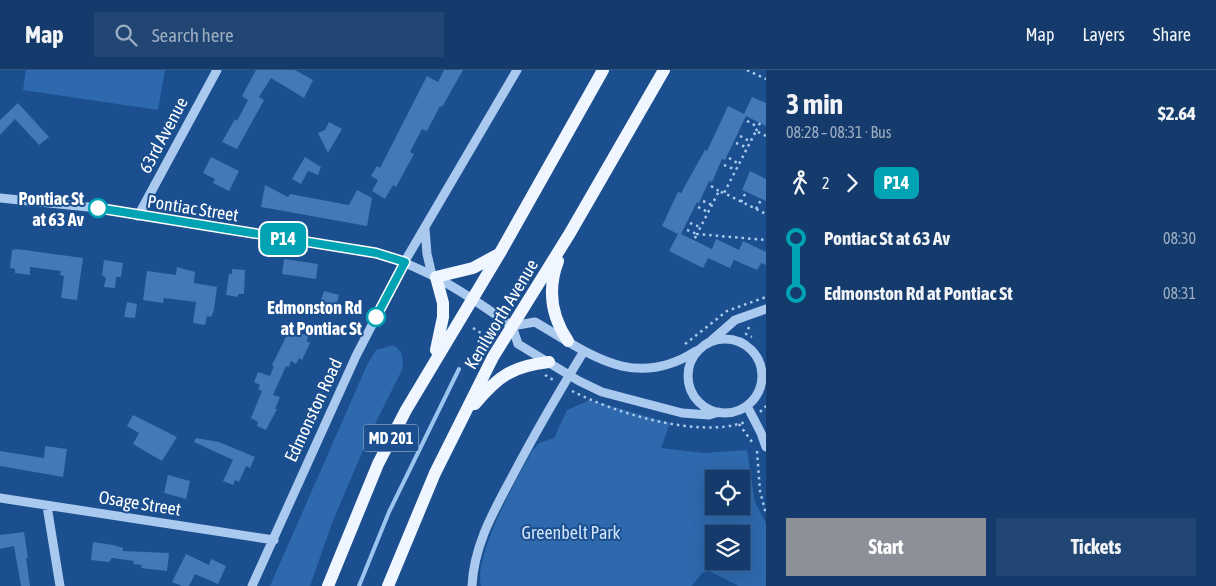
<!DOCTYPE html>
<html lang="en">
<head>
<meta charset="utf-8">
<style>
	body { margin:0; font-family:"Asap Condensed",sans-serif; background:#214673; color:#f1f3f6; height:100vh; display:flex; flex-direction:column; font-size:19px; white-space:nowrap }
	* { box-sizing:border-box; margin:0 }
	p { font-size:16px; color:#9dadc1 }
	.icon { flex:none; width:28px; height:28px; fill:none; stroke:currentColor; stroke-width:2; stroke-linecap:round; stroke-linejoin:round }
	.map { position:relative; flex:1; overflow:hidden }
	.details { display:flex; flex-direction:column; background:#143b6b; width:450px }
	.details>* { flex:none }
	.badge { padding:0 10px; border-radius:8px; font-size:18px; line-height:32px }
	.controls { position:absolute; left:705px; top:400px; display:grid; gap:10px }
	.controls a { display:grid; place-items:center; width:45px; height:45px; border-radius:0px; background:#143b6b; box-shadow:0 5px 20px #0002,0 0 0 1px #33557e; font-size:25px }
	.map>.badge { position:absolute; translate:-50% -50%; box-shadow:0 0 0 2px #fff }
	.legs { display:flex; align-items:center; gap:8px; height:55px; padding:0 20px; font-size:16px }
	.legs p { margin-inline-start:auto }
	.headline { display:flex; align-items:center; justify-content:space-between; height:85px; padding:0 20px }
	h1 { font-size:28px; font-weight:700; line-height:38px }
	.primary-button { display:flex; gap:10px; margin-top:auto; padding:10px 20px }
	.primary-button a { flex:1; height:58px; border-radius:0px; background:#8c9099; color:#fff; font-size:20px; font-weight:700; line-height:58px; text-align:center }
	.primary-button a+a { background:#214673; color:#f1f3f6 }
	ul { padding:0 20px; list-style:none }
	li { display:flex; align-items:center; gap:18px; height:55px; font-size:19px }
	li i { display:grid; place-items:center; width:8px; height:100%; margin:0 6px; background:currentColor }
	li i::after { content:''; width:12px; height:12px; margin:-6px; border:4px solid; border-radius:50%; background:#143b6b }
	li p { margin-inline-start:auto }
	li:first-child i { background:linear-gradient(#0000 50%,currentColor 0) }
	li:last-child i { background:linear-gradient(currentColor 50%,#0000 0) }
	header { display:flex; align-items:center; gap:30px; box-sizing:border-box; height:70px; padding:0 25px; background:#143b6b; border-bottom:1px solid #33557e }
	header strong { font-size:24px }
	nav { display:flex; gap:28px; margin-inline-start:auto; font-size:18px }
	.search { width:350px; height:45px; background:#214673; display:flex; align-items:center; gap:12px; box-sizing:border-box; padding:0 18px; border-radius:0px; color:#9dadc1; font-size:19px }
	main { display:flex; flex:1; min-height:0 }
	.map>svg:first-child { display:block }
</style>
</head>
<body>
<header>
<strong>Map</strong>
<div class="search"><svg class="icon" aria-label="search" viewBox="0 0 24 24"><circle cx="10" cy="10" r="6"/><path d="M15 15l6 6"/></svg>Search here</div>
<nav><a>Map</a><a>Layers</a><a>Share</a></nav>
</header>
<main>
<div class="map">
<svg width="766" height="516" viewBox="0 0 766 516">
	<rect width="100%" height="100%" fill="#1b4f8f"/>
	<path fill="#2e69ad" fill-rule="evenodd" d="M 26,0 L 165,0 L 158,40 L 23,20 Z
		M 393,275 C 403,281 404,289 402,300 L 369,366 L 332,453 L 310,516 L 270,516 L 367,295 L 376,280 Z
		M 590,330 L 670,353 L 661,378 L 704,383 L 747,380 L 755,432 L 766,453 L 766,516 L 739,516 L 709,501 L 702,503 L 692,516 L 481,516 C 473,485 517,409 532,381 L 539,373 L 554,368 L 567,340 ZM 714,409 L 741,409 L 741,436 L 714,436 ZM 714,464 L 741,464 L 741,491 L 714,491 Z"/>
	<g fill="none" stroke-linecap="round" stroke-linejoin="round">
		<path stroke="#9cc4f0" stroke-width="4" d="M 359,516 L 389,442 L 459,299"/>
	</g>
	<path fill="#4478b7" d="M 256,0 L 295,0 L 313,10 L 304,28 L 271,8 L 259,27 L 264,30 L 237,79 L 222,72 L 235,49 L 237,51 L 248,30 L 242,26 Z
		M 444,0 L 463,0 L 442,37 L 440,36 L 427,61 L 422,59 L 410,82 L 414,84 L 396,117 L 393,115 L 385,129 L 372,121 L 378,110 L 371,106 L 377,96 L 380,98 L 427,6 L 438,12 Z
		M 752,27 L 766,33 L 766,56 L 746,46 L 725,90 L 722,89 L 712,112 L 709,111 L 699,133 L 697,132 L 681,164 L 712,179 L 716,169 L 739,180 L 743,171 L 766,182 L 766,195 L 761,193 L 757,200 L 734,190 L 730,198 L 708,188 L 703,198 L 669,181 L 678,164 L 662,156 L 678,122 L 681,123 L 705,80 L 707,81 L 728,36 L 744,44 Z
		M 18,33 L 49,67 L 39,75 L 15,49 L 0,65 L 0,50 Z
		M 329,52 L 342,59 L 328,83 L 318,63 L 325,60 Z
		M 211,87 L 239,101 L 229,121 L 213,113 L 215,109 L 203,103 Z
		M 305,87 L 321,97 L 318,105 L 308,101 L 301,114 L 292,109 Z
		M 750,101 L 766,109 L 766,131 L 742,120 Z
		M 265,115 L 288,127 L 290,124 L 349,135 L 357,120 L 372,128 L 367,156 L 261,137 Z
		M 17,179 L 83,188 L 77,230 L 61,228 L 64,206 L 60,205 L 61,201 L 30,197 L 30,205 L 15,203 L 15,199 L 10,198 L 12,180 Z
		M 284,189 L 318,194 L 316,209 L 282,204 Z
		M 104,190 L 123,193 L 121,207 L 116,207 L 115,218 L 104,217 L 106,208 L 102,205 Z
		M 177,197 L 195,202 L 194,213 L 217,217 L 214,240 L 211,247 L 207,246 L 205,255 L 193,253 L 196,232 L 164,228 L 163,233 L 143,230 L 147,201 L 176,205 Z
		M 232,199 L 245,200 L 244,224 L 238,224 L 238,227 L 226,225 L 229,204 L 232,204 Z
		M 324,221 L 339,225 L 335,241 L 319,236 Z
		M 127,232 L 137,234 L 135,248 L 124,247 Z
		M 286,256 L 308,266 L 307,271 L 310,273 L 302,290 L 299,288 L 296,294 L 291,291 L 289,297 L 286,296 L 273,325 L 280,327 L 275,339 L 277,339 L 266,360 L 257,356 L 258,352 L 251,348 L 262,321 L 258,319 L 260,315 L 254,312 L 258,302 L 270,306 L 274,296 L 272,295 L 286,267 L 282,265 Z
		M 133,345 L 177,367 L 162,391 L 133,374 L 139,363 L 127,356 Z
		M 196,368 L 219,372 L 255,387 L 250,398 L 246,396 L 239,412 L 235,410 L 233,415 L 223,411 L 233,390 L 194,372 Z
		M 45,376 L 67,379 L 63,407 L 0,396 L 0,381 L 44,388 Z
		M 168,405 L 190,411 L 186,429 L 164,423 Z
		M 24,462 L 28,488 L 26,488 L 30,516 L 21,516 L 14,476 L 0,479 L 0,465 Z
		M 93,472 L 113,475 L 123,478 L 123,481 L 169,483 L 167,501 L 141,498 L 142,495 L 133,494 L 134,491 L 112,488 L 109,492 L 91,490 Z
		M 186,484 L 209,495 L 211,489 L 226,496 L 218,514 L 195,504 L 189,516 L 182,516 L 172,512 Z"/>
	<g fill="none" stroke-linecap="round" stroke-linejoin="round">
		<path stroke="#a9c9ee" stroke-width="2.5" stroke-dasharray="2.5 4" stroke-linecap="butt" d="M 747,0 L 766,9
			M 747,51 L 758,57
			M 756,61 L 761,51
			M 740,66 L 751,72
			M 766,66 L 756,61 L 724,123 L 766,144
			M 736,73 L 748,78
			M 729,88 L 739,94
			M 724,95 L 736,100
			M 711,116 L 719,121
			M 723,123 L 719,121 L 697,164 L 766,170
			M 703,131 L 712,135
			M 741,132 L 746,122
			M 698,137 L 708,142
			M 756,139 L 761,130
			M 690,153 L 700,157
			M 687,160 L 697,164 L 693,172
			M 749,257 L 746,264 L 752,267
			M 473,258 L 489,268
			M 685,274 L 727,241 L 766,227
			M 545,305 L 555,311
			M 572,321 C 615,343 699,369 745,352
			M 760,342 L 766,336
			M 739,354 L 752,372
			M 757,381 L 760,421 L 766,444"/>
		<path stroke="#a9c9ee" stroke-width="9" d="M 0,128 L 98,138 L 376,183 C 428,198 468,225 512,256
			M 138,146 L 217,0
			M 425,159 L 427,184 L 432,205
			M 512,256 L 518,274 L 579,311 L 602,322 L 682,343 L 709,345 L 719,342
			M 512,256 L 535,252 C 590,284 634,321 696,281
			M688 306a37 37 0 1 1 74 0a37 37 0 1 1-74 0Z
			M 711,271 L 735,250 L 766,239
			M 747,336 L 761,363 L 766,377
			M 0,428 L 274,470
			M 47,436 L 60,516
			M 252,516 L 356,286 L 405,191 L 517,0
			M 472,516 C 474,474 494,441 513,405 C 535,363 559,322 584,281"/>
		<path stroke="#f0f6ff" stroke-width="12" d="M 558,191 C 547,220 551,246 568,271
			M 436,280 L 443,247 L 443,233 L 436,207 L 473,198 L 497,185
			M 475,334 C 498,306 513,296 549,292
			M 328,516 L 378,394 L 406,340 L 500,183 L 603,0
			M 388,516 L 435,403 L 493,287 L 570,163 L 664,0"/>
	</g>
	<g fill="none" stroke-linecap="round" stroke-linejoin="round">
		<defs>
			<path id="line-1" d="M 98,138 L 376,183 L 405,192 L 376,247"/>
		</defs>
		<use href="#line-1" stroke="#fff" stroke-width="11"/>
		<use href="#line-1" stroke="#00a3b4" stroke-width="8"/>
	</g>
	<g fill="#fff" stroke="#00a3b4" stroke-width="2.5">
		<circle cx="98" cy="138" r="9"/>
		<circle cx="376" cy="247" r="9"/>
	</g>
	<g text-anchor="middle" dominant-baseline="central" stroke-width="4" stroke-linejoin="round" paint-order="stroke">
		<rect fill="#1b4f8f" stroke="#bbcadd" stroke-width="1" x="363.5" y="354.5" width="55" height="27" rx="4"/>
		<g font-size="16" font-weight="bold" fill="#fff">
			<text x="391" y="368">MD 201</text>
		</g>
		<g font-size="18" fill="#fff" stroke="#1b4f8f">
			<text transform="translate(163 65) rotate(-62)">63rd Avenue</text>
			<text transform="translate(193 138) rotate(9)">Pontiac Street</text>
			<text transform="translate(501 244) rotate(-59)">Kenilworth Avenue</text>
			<text transform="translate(313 340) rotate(-65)">Edmonston Road</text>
			<text transform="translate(140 433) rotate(9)">Osage Street</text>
		</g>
		<g font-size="18" font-weight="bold" fill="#fff" stroke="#1b4f8f" text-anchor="end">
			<text x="84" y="128">Pontiac St<tspan x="84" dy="21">at 63 Av</tspan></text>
			<text x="362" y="237">Edmonston Rd<tspan x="362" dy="21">at Pontiac St</tspan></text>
		</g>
		<g font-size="18" fill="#cfe3fa" stroke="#1b4f8f">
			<text x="571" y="462">Greenbelt Park</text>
		</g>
	</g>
</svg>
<div class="controls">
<a><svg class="icon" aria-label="locate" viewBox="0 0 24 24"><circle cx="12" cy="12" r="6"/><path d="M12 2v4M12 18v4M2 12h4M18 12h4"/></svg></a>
<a><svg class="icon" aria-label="layers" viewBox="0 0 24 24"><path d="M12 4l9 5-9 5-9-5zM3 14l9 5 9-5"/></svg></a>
</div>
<b class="badge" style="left:283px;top:169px;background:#00a3b4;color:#fff">P14</b>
</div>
<section class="details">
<div class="headline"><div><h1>3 min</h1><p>08:28 – 08:31 · Bus</p></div><b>$2.64</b></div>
<div class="legs"><svg class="icon" aria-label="walk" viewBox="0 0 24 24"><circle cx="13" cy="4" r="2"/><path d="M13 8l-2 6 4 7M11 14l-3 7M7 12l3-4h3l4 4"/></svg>2<svg class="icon" aria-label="forward" viewBox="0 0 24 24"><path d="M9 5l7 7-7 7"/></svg><b class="badge" style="background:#00a3b4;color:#fff">P14</b></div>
<ul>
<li><i style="color:#00a3b4"></i><b>Pontiac St at 63 Av</b><p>08:30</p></li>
<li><i style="color:#00a3b4"></i><b>Edmonston Rd at Pontiac St</b><p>08:31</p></li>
</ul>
<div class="primary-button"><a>Start</a><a>Tickets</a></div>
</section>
</main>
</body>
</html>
